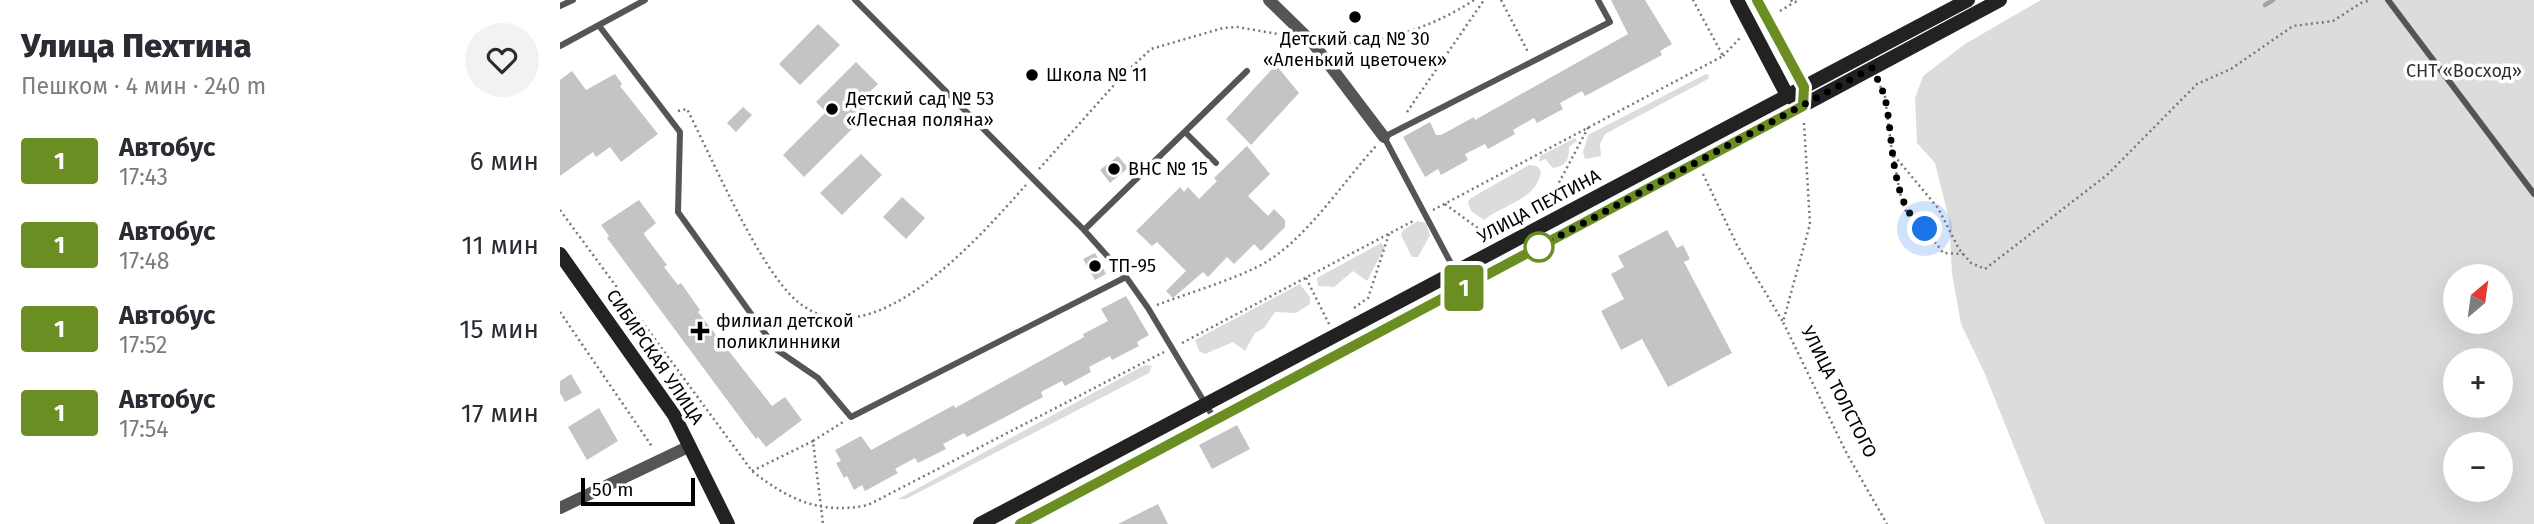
<!DOCTYPE html>
<html lang="ru">
<head>
<meta charset="utf-8">
<style>
	body { margin:0; font-family:"Fira Sans",sans-serif; background:#f2f2f3; color:#2b2b33; height:100vh; display:flex; flex-direction:column; font-size:26px; white-space:nowrap }
	* { box-sizing:border-box; margin:0 }
	p { font-size:23px; color:#7c7c81 }
	.icon { flex:none; width:38px; height:38px; fill:none; stroke:currentColor; stroke-width:2; stroke-linecap:round; stroke-linejoin:round }
	.map { position:relative; flex:1; overflow:hidden }
	.panel { display:flex; flex-direction:column; background:#fff; width:560px }
	.panel>* { flex:none }
	.badge { padding:0 14px; border-radius:5px; font-size:24px; line-height:46px }
	.needle { width:46px; rotate:29deg }
	.tools { position:absolute; left:1883px; top:264px; display:grid; gap:14px }
	.tools a { display:grid; place-items:center; width:70px; height:70px; border-radius:50%; background:#fff; box-shadow:0 7px 28px #0002; font-size:35px }
	.scale { position:absolute; left:21px; bottom:18px; width:114px; box-sizing:border-box; padding-left:7px; border:4px solid #000; border-top:0; font-size:19px; line-height:24px; white-space:nowrap; color:#000; -webkit-text-stroke:5px #fff; paint-order:stroke }
	.you { position:absolute; width:35px; height:35px; margin:-18px; border:5px solid #fff; border-radius:50%; background:#1a73e8; box-shadow:0 0 0 10px #1a73e833 }
	.map>.badge { position:absolute; translate:-50% -50%; box-shadow:0 0 0 4px #fff }
	.round { display:grid; place-items:center; flex:none; width:74px; height:74px; border-radius:37px; background:#f2f2f3 }
	.headline { display:flex; align-items:center; justify-content:space-between; height:119px; padding:0 21px }
	h1 { font-size:33px; font-weight:800; line-height:52px }
	ul { padding:0; list-style:none }
	li { display:flex; align-items:center; gap:21px; height:84px; padding:0 21px }
	li div { flex:1 }
	li b { display:block; font-size:26px }
	li em { font-style:normal }
	li .badge { min-width:77px; font-weight:700; text-align:center }
	main { display:flex; flex:1; min-height:0 }
	.map>svg:first-child { display:block }
</style>
</head>
<body>
<main>
<section class="panel">
<div class="headline"><div><h1>Улица Пехтина</h1><p>Пешком · 4 мин · 240 m</p></div><a class="round"><svg class="icon" aria-label="heart" viewBox="0 0 24 24"><path d="M12 20l-8-8c-3-5 5-10 8-4 3-6 11-1 8 4z"/></svg></a></div>
<ul>
<li><span class="badge" style="background:#6b8e23;color:#fff">1</span><div><b>Автобус</b><p>17:43</p></div><em>6 мин</em></li>
<li><span class="badge" style="background:#6b8e23;color:#fff">1</span><div><b>Автобус</b><p>17:48</p></div><em>11 мин</em></li>
<li><span class="badge" style="background:#6b8e23;color:#fff">1</span><div><b>Автобус</b><p>17:52</p></div><em>15 мин</em></li>
<li><span class="badge" style="background:#6b8e23;color:#fff">1</span><div><b>Автобус</b><p>17:54</p></div><em>17 мин</em></li>
</ul>
</section>
<div class="map">
<svg width="1974" height="524" viewBox="0 0 1974 524">
	<rect width="100%" height="100%" fill="#fff"/>
	<path fill="#dcdcdc" fill-rule="evenodd" d="M 1481,0 L 1974,0 L 1974,524 L 1485,524 L 1424,372 L 1401,324 L 1392,274 L 1389,219 L 1375,163 L 1357,143 L 1355,98 L 1363,76 L 1405,44 ZM 1895,276 L 1941,276 L 1941,322 L 1895,322 ZM 1895,360 L 1941,360 L 1941,406 L 1895,406 ZM 1895,444 L 1941,444 L 1941,490 L 1895,490 Z
		M 1146,74 L 1149,75 L 1148,79 L 1045,134 L 1040,144 L 1041,156 L 1025,159 L 1023,152 L 1028,135 Z
		M 1015,138 L 1017,141 L 1009,147 C 1009,159 1007,166 993,168 L 985,159 L 979,162 L 980,156 Z
		M 969,165 L 977,166 L 981,171 C 978,199 943,205 924,220 L 911,211 L 908,202 L 911,198 Z
		M 858,221 L 866,223 L 870,235 L 858,257 L 852,257 L 841,235 L 843,230 Z
		M 821,243 L 825,247 L 807,281 L 793,271 L 774,287 L 758,286 L 757,278 Z
		M 740,284 L 750,297 L 750,304 L 736,313 L 715,312 L 704,328 L 695,333 L 685,351 L 673,342 L 645,354 L 639,351 L 635,340 Z
		M 585,365 L 592,366 L 589,373 L 346,499 L 338,499 Z"/>
	<g fill="none" stroke-linecap="round" stroke-linejoin="round">
		<path stroke="#a3a3a3" stroke-width="4.5" d="M 1705,5 L 1713,0"/>
	</g>
	<path fill="#c4c4c4" d="M 1051,0 L 1085,0 L 1112,44 L 1100,51 L 1102,55 L 1025,96 L 1022,91 L 1000,103 L 1003,109 L 977,123 L 974,118 L 953,130 L 955,134 L 928,149 L 925,144 L 905,154 L 908,160 L 881,175 L 878,169 L 865,177 L 843,137 L 870,122 L 876,135 L 881,135 L 914,117 L 915,120 L 1068,34 Z
		M 258,24 L 280,45 L 240,85 L 219,64 Z
		M 296,62 L 318,84 L 298,103 L 308,113 L 244,177 L 223,155 L 266,112 L 256,102 Z
		M 716,65 L 739,93 L 691,145 L 666,119 Z
		M 12,71 L 26,90 L 55,74 L 62,84 L 60,86 L 98,134 L 61,162 L 50,147 L 36,157 L 33,152 L 0,176 L 0,80 Z
		M 183,107 L 192,115 L 176,132 L 167,123 Z
		M 687,146 L 710,174 L 688,196 L 708,216 L 714,209 L 725,220 L 725,227 L 701,251 L 694,244 L 674,264 L 667,257 L 648,277 L 643,272 L 613,298 L 606,291 L 626,271 L 597,242 L 592,246 L 576,231 L 620,187 L 624,192 L 628,187 L 639,199 L 657,181 L 654,178 Z
		M 301,154 L 322,175 L 282,215 L 260,193 Z
		M 558,156 L 568,168 L 550,183 L 540,170 Z
		M 342,197 L 365,218 L 346,239 L 323,217 Z
		M 79,200 L 96,223 L 84,233 L 85,236 L 107,265 L 104,267 L 118,285 L 121,283 L 140,310 L 138,312 L 212,406 L 225,397 L 242,420 L 206,447 L 198,437 L 196,439 L 47,238 L 49,236 L 41,225 Z
		M 1107,230 L 1117,248 L 1123,245 L 1130,259 L 1124,262 L 1172,353 L 1108,387 L 1082,339 L 1061,350 L 1041,311 L 1064,299 L 1051,274 L 1064,267 L 1058,256 Z
		M 535,253 L 546,274 L 535,280 L 523,259 Z
		M 566,296 L 589,335 L 577,342 L 579,346 L 552,360 L 550,356 L 529,367 L 531,372 L 505,386 L 502,381 L 481,392 L 483,397 L 407,437 L 404,433 L 383,444 L 386,449 L 358,463 L 355,458 L 335,469 L 338,473 L 305,491 L 302,485 L 294,490 L 287,476 L 284,478 L 276,463 L 281,461 L 275,450 L 301,436 L 311,450 L 394,405 L 395,408 L 524,337 L 523,334 L 548,321 L 541,309 Z
		M 11,374 L 22,393 L 5,402 L 0,393 L 0,381 Z
		M 39,408 L 58,441 L 27,460 L 8,427 Z
		M 677,425 L 690,449 L 652,469 L 639,445 Z
		M 598,504 L 608,524 L 558,524 Z"/>
	<g fill="none" stroke-linecap="round" stroke-linejoin="round">
		<path stroke="#777" stroke-width="2.5" stroke-dasharray="2 3.5" stroke-linecap="butt" d="M 941,0 L 968,52
			M 1231,0 L 1233,3 L 1240,0
			M 1220,11 L 1233,3
			M 772,44 C 824,42 870,29 914,0
			M 1163,56 L 1180,38
			M 1318,81 L 1325,97 L 1332,153 L 1378,208 L 1399,249 L 1411,263 L 1425,269 L 1547,175 L 1637,84 L 1671,69 L 1733,26 L 1773,21 L 1801,3 L 1811,0
			M 118,111 L 127,109 C 151,156 200,271 238,302 C 312,363 420,236 466,185
			M 847,112 L 924,0
			M 1244,123 L 1250,224 L 1223,322 L 1287,454 L 1327,524
			M 1333,156 C 1338,176 1339,205 1352,221 C 1363,233 1373,237 1383,253 L 1403,254
			M 479,169 L 563,75 L 591,49 L 663,28 L 677,27 L 724,35
			M 1143,174 L 1177,245 L 1223,322
			M 885,204 L 930,237
			M 986,207 L 1029,126
			M 0,210 L 192,471 C 229,500 261,515 308,505 L 604,352
			M 873,210 L 1163,56 L 1133,0
			M 746,278 L 769,324
			M 597,305 C 631,292 667,282 699,266 C 744,243 782,183 816,146
			M 794,308 L 808,298 L 829,234
			M 0,312 L 93,448
			M 622,343 L 855,220
			M 253,441 L 283,422
			M 192,471 L 253,441 L 263,524"/>
		<path stroke="#555" stroke-width="6" d="M 295,0 L 524,230
			M 1828,0 L 1974,194
			M 0,6 L 13,0
			M 40,27 L 120,132 L 118,212 L 217,350 L 258,378 L 291,417 L 566,277 L 588,308 L 655,420
			M 0,46 L 85,0
			M 625,132 L 656,163
			M 566,277 L 524,230 L 687,71
			M 904,288 L 824,137 L 1050,22 L 1038,0"/>
		<path stroke="#555" stroke-width="12" d="M 709,0 L 752,42 L 824,137
			M 0,508 L 130,446"/>
		<path stroke="#222" stroke-width="14" d="M 1177,0 L 1227,95 L 1233,99
			M 1197,0 L 1244,87 L 1243,94
			M 0,254 L 114,415 L 168,524
			M 420,524 L 1408,0
			M 460,524 L 1440,0"/>
	</g>
	<g fill="none" stroke-linecap="round" stroke-linejoin="round">
		<defs>
			<path id="line" d="M 460,524 L 1243,106 L 1244,87 L 1197,0"/>
		</defs>
		<use href="#line" stroke="#fff" stroke-width="16"/>
		<use href="#line" stroke="#6b8e23" stroke-width="10"/>
		<path stroke="#000" stroke-width="7" stroke-dasharray="0 12.6" d="M 979,247 L 1312,68 C 1317,78 1322,88 1325,98 C 1334,136 1329,206 1365,229"/>
	</g>
	<g fill="#000" stroke="#fff" stroke-width="2.5">
		<circle cx="795" cy="17" r="7"/>
		<circle cx="472" cy="75" r="7"/>
		<circle cx="272" cy="109" r="7"/>
		<circle cx="554" cy="169" r="7"/>
		<circle cx="535" cy="266" r="7"/>
		<path d="M136.5 320.5h7v7h7v7h-7v7h-7v-7h-7v-7h7z"/>
	</g>
	<circle fill="#fff" stroke="#6b8e23" stroke-width="3.5" cx="979" cy="247" r="14"/>
	<g text-anchor="middle" dominant-baseline="central" stroke-width="7" stroke-linejoin="round" paint-order="stroke">
		<g font-size="18" fill="#000" stroke="#fff" text-anchor="start">
			<text x="795" y="39" text-anchor="middle">Детский сад № 30<tspan x="795" dy="21">«Аленький цветочек»</tspan></text>
			<text x="486" y="75">Школа № 11</text>
			<text x="286" y="99">Детский сад № 53<tspan x="286" dy="21">«Лесная поляна»</tspan></text>
			<text x="568" y="169">ВНС № 15</text>
			<text x="549" y="266">ТП-95</text>
			<text x="156" y="321">филиал детской<tspan x="156" dy="21">поликлинники</tspan></text>
		</g>
		<g font-size="18" fill="#333" stroke="#fff">
			<text x="1904" y="71">СНТ «Восход»</text>
		</g>
		<g font-size="18" fill="#000" stroke="#fff">
			<text transform="translate(979 206) rotate(-28)">УЛИЦА ПЕХТИНА</text>
			<text transform="translate(95 357) rotate(56)">СИБИРСКАЯ УЛИЦА</text>
			<text transform="translate(1279 392) rotate(63)">УЛИЦА ТОЛСТОГО</text>
		</g>
	</g>
</svg>
<div class="tools">
<a><svg class="needle" viewBox="-14 -14 28 28"><path d="M0-13l5 13h-10z" fill="#e53935"/><path d="M0 13l5-13h-10z" fill="#7c7c81"/></svg></a>
<a>+</a>
<a>−</a>
</div>
<div class="scale">50 m</div>
<div class="you" style="left:1365px;top:229px"></div>
<b class="badge" style="left:904px;top:288px;background:#6b8e23;color:#fff">1</b>
</div>
</main>
</body>
</html>
